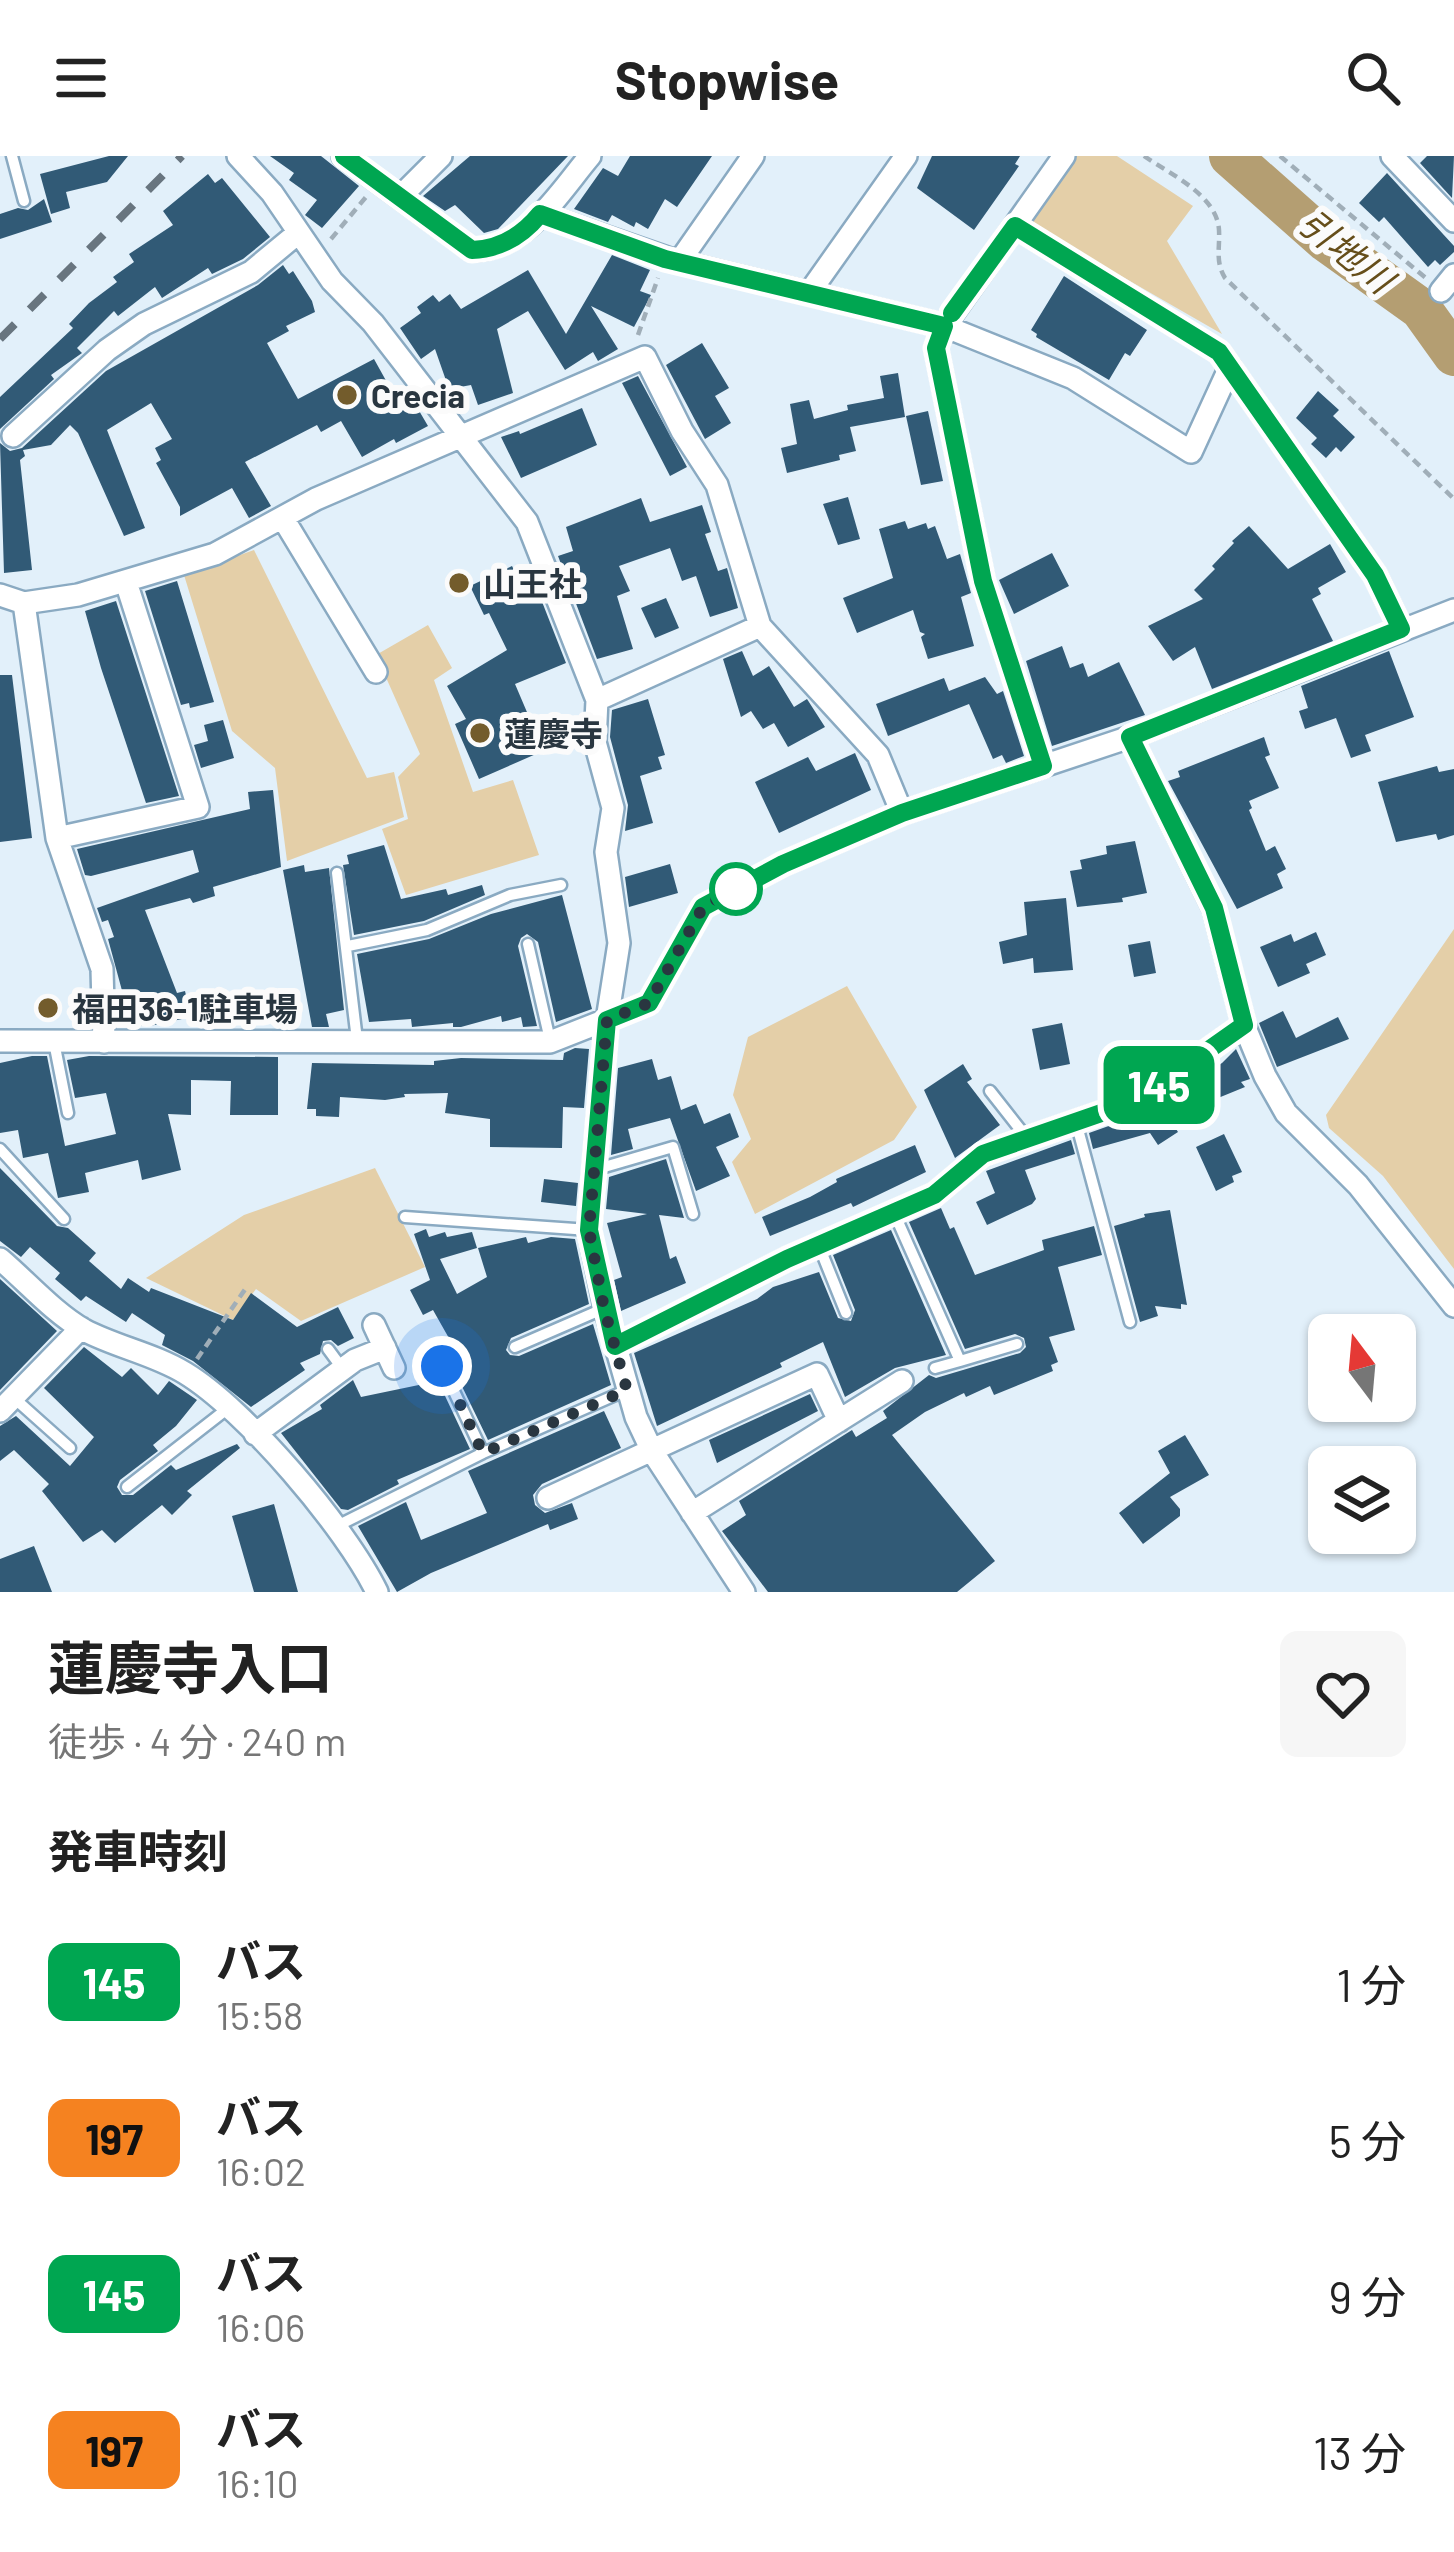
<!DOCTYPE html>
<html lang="ja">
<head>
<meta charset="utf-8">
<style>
	body { margin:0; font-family:Barlow,"Noto Sans JP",sans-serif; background:#f6f6f6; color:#222; height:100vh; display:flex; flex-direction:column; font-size:45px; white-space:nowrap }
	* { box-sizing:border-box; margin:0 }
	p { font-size:39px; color:#767676 }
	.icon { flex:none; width:66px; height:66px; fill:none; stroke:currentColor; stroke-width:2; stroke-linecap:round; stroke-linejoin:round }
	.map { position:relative; height:1436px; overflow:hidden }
	.details { display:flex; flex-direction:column; background:#fff; flex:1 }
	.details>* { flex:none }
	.badge { padding:0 24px; border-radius:18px; font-size:42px; line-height:78px }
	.needle { width:78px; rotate:344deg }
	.buttons { position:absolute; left:1308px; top:1158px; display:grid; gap:24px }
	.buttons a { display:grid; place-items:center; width:108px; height:108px; border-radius:18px; background:#fff; box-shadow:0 3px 9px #0004; font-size:60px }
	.you { position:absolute; width:60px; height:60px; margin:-30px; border:9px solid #fff; border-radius:50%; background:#1a73e8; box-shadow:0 0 0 18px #1a73e833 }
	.map>.badge { position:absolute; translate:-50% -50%; box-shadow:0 0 0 6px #fff }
	h2 { padding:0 48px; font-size:45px; line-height:108px }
	.round { display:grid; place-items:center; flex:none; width:126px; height:126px; border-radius:18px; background:#f6f6f6 }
	.headline { display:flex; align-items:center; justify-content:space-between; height:204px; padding:0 48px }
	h1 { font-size:57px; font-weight:700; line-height:90px }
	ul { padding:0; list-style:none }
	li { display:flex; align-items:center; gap:36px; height:156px; padding:0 48px }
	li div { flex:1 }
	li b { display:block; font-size:45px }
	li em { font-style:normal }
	li .badge { min-width:132px; font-weight:700; text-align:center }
	header { display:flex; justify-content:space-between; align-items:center; height:156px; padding:0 48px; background:#fff; font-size:54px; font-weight:700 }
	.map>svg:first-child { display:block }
</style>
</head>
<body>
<header><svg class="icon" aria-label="menu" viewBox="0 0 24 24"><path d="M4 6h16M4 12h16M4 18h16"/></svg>Stopwise<svg class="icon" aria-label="search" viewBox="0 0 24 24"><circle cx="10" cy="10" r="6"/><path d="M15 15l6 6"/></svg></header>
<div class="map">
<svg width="1454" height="1436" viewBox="0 0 1454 1436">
	<rect width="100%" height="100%" fill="#e2f0fa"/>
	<path fill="#e4cfa8" d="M 1077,0 L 1117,0 L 1193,50 L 1167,85 L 1222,178 L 1034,70 L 1032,61 Z
		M 254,394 L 367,622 L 394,616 L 404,661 L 287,705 L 275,612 L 232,575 L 184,419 Z
		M 428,469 L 452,512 L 434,524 L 473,636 L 513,624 L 539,699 L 406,739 L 382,673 L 408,663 L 398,621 L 420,598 L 376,499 Z
		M 1454,773 L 1454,1113 L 1383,1020 L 1329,972 L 1326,959 Z
		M 847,830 L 917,951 L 894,984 L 755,1058 L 732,1006 L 751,983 L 733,939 L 748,881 Z
		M 375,1012 L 425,1111 L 301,1165 L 256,1133 L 233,1164 L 146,1122 L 244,1059 Z"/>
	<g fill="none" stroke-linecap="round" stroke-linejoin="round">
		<path stroke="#b49e72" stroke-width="42" d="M 1230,0 L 1326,85 L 1421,153 L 1454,199"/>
	</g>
	<path fill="#315a76" d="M 109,0 L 128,0 L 107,26 L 66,36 L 70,52 L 51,58 L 40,18 Z
		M 270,0 L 321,0 L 359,30 L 322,72 L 305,59 L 317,44 L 289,24 L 294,17 Z
		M 470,0 L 568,0 L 498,73 L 484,77 L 455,49 L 445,55 L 423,40 Z
		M 630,0 L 712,0 L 677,51 L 665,43 L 648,73 L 636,66 L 634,71 L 612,59 L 608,66 L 574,53 L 603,12 L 618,20 Z
		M 932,0 L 1020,0 L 1015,8 L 1019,10 L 974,74 L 917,32 Z
		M 1427,0 L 1454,0 L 1452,42 L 1420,7 Z
		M 1387,17 L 1454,90 L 1454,96 L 1440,109 L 1435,104 L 1428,111 L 1384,61 L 1379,66 L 1359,47 Z
		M 208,18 L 215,27 L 222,22 L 270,81 L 243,103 L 212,118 L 208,112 L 162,142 L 155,131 L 118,160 L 114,155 L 77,192 L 82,197 L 51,219 L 54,223 L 0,273 L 0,241 L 73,172 L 69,168 L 89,147 L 117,126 L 113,121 L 134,106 L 129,98 L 173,69 L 163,55 Z
		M 44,43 L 52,66 L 0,83 L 0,58 L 18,52 L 28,54 Z
		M 612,99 L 650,114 L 640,135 L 651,139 L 634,171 L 591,150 L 618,193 L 598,205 L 593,196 L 565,214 L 528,155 L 497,173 L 513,237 L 478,249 L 471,229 L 449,233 L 435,193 L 421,203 L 400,172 L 421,157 L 417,151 L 433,139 L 439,146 L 450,138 L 461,153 L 528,114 L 566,178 Z
		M 283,109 L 289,118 L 293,115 L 312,145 L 315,156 L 286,170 L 289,175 L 267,187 L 298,243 L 374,203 L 399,248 L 411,241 L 428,270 L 396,287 L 394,283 L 362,301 L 341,265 L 321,276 L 317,269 L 245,306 L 271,350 L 249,362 L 232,332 L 180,360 L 180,351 L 156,307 L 161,304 L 155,292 L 172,283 L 151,247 L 107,274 L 145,372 L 124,380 L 78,277 L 70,269 L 51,289 L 23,294 L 25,300 L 20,304 L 32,414 L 4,417 L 0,287 L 10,295 L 22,292 L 106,215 L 258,129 Z
		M 1064,120 L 1147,174 L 1130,200 L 1125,197 L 1109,224 L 1036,181 L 1037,178 L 1031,174 Z
		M 702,187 L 729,232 L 715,240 L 731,267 L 705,283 L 666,209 Z
		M 898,217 L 905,261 L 850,271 L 856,295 L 839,299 L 840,304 L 787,317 L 781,292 L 797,288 L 790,248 L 809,244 L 814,263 L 848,254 L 847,249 L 884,242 L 880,220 Z
		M 638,220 L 687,311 L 670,320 L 622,227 Z
		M 1318,235 L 1339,254 L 1333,260 L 1355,281 L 1341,296 L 1336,291 L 1326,302 L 1311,288 L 1317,282 L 1296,262 Z
		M 582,252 L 597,289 L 521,322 L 501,281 L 519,275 L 520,278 Z
		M 928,255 L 943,325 L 921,329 L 906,260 Z
		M 848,341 L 860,383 L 838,389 L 823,348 Z
		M 641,342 L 650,366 L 702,349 L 711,376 L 705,378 L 718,415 L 727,412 L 738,452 L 710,461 L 696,420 L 682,425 L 670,392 L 619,410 L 630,435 L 617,440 L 633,493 L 597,503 L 558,400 L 573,395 L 566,371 Z
		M 905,365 L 908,373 L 926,367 L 928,373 L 935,370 L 947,403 L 960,398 L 971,437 L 961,441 L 974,490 L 928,503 L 921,481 L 925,478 L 920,476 L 913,454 L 857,477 L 843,442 L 893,422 L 879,373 Z
		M 1249,370 L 1288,413 L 1330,388 L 1346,416 L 1318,432 L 1321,438 L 1312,443 L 1333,485 L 1212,533 L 1195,491 L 1173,505 L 1148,470 L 1203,443 L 1194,434 L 1215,413 L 1212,410 L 1234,387 L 1232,385 Z
		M 1052,397 L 1069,430 L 1014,458 L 999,424 Z
		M 512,410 L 528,442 L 539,438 L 566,507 L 515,528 L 538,582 L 530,585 L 536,598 L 479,623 L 455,568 L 466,563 L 447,530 L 507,494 L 489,457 L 484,459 L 470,430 Z
		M 177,425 L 214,546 L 190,552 L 189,547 L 181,549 L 145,435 Z
		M 666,442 L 679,472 L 655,482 L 641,452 Z
		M 116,445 L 179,640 L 146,647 L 101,512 L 85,455 Z
		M 1062,490 L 1070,512 L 1083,507 L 1088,521 L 1119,506 L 1145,559 L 1052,590 L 1026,505 Z
		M 742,495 L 753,520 L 769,510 L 794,551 L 807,543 L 825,571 L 788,591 L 774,567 L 763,573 L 751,555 L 741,561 L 723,503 Z
		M 1389,495 L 1414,561 L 1365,579 L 1371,595 L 1351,602 L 1336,562 L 1305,573 L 1299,555 L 1308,552 L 1301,530 Z
		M 0,519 L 12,519 L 32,682 L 0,686 Z
		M 985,521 L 997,538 L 1003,535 L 1024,600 L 1006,607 L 1002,599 L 993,603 L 969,548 L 888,580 L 876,548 L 944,522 L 949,535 Z
		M 648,543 L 665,599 L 658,601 L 662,613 L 640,620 L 653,667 L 625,675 L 628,649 L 610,581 L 612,554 Z
		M 223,564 L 234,602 L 201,612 L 194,589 L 208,585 L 204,569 Z
		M 1264,581 L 1270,599 L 1265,601 L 1279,632 L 1249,645 L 1252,652 L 1249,654 L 1266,695 L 1275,690 L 1286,713 L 1277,718 L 1283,732 L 1237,753 L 1168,625 L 1180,621 L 1178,615 Z
		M 855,597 L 871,634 L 779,677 L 755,626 L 808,601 L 816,615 Z
		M 1437,610 L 1439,616 L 1454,613 L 1454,679 L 1438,684 L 1436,678 L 1396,686 L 1378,626 Z
		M 273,634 L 281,711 L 213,731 L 215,740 L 193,747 L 190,742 L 145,754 L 177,837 L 185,835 L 191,861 L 150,870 L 119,870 L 118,853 L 127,853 L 108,783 L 114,781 L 108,764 L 102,766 L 97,752 L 199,716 L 193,694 L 91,720 L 85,719 L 77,693 L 250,653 L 248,636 Z
		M 1135,685 L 1147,737 L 1122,742 L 1123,746 L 1077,751 L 1070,715 L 1082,713 L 1080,704 L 1107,698 L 1106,690 Z
		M 384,689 L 401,743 L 446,733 L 448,739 L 482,729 L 485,739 L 424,765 L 354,779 L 343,709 L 349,708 L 347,699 Z
		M 670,708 L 678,737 L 629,751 L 625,721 Z
		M 304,709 L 305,716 L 329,712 L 344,854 L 326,858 L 329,871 L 312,871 L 283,714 Z
		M 562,739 L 592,853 L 556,866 L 538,786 L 527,778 L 521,782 L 518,790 L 537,870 L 523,871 L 521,861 L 502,866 L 501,860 L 461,871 L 453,871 L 453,867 L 412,871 L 411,863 L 369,866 L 357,798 L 429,783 L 491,758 Z
		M 1066,742 L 1073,814 L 1034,817 L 1033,802 L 1003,808 L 999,786 L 1027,779 L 1024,746 Z
		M 1316,776 L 1326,799 L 1306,808 L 1310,817 L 1278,831 L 1260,791 L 1291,778 L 1294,786 Z
		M 1150,785 L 1156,817 L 1134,821 L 1128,789 Z
		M 1283,855 L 1296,882 L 1338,861 L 1349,883 L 1277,911 L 1259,867 Z
		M 1062,867 L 1070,908 L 1040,914 L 1032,873 Z
		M 575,892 L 589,893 L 584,952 L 563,951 L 562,992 L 490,991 L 490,963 L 445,957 L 448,937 L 404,938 L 405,941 L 385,944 L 340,941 L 339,961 L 316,960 L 316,953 L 307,953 L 312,907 L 434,909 L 434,905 L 461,902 L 563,904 L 564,897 Z
		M 1236,893 L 1250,923 L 1241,926 L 1245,931 L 1174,960 L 1164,944 L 1222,907 Z
		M 32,900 L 47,900 L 65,990 L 116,978 L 106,937 L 75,942 L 67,904 L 89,900 L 278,901 L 278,959 L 230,959 L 231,925 L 191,924 L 191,959 L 168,958 L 181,1014 L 142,1024 L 138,1004 L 85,1017 L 89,1036 L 58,1042 L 48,997 L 23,1002 L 18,974 L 0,977 L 0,907 Z
		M 652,903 L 658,924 L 671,920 L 681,954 L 696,948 L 704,968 L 730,957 L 739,981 L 716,991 L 730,1020 L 696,1035 L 670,962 L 628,973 L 633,993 L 611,999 L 618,912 Z
		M 963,908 L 972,923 L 967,926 L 1000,969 L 955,1002 L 924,934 Z
		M 1162,951 L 1178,976 L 1158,989 L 1150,977 L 1093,993 L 1089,977 Z
		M 1224,978 L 1242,1016 L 1232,1020 L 1234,1026 L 1216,1035 L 1196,991 Z
		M 1071,984 L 1075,998 L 1025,1014 L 1036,1043 L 1032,1048 L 987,1069 L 976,1046 L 995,1037 L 986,1015 Z
		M 915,989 L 926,1016 L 853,1051 L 851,1047 L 770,1080 L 762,1061 L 810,1041 L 837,1026 L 836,1023 Z
		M 666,1003 L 684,1062 L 659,1059 L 670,1103 L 676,1100 L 686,1127 L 621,1155 L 614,1124 L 622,1121 L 607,1067 L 647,1058 L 606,1053 L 609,1021 Z
		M 0,1012 L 57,1070 L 68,1072 L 96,1097 L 89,1105 L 121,1133 L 128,1122 L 149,1136 L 151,1132 L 233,1164 L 251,1137 L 297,1171 L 338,1151 L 354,1182 L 338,1190 L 331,1184 L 323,1185 L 320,1198 L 300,1207 L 305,1214 L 251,1251 L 193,1205 L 162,1189 L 165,1179 L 132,1157 L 126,1166 L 86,1140 L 81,1145 L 55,1123 L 60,1117 L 30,1091 L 21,1101 L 0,1085 Z
		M 544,1023 L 578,1027 L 576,1050 L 541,1046 Z
		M 941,1052 L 950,1073 L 954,1071 L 975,1119 L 1044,1094 L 1042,1084 L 1094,1070 L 1102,1099 L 1058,1111 L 1075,1174 L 1049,1181 L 1058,1206 L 1051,1209 L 1053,1215 L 994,1239 L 990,1230 L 966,1241 L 964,1237 L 925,1256 L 892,1279 L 995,1405 L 957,1436 L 768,1436 L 722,1375 L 746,1359 L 739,1345 L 852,1274 L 856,1281 L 887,1262 L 883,1255 L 929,1219 L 936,1222 L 963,1214 L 1020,1197 L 1026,1191 L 1024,1182 L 1015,1178 L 965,1193 L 909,1066 Z
		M 1170,1054 L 1187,1149 L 1181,1148 L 1181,1153 L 1155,1150 L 1158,1160 L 1140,1166 L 1114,1070 L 1145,1061 L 1144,1058 Z
		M 426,1073 L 429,1081 L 445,1076 L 447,1081 L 472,1076 L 477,1092 L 440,1103 L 457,1138 L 487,1121 L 478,1092 L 526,1081 L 528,1087 L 551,1081 L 575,1083 L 589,1148 L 511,1182 L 506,1194 L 510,1199 L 519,1200 L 593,1168 L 611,1229 L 488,1284 L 456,1218 L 465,1213 L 450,1184 L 433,1154 L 423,1159 L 410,1134 L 430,1124 L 414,1078 Z
		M 891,1074 L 946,1199 L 895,1212 L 845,1241 L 823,1186 L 780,1207 L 782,1211 L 657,1270 L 634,1197 L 757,1143 L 773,1131 L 819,1116 L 838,1162 L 851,1165 L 855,1154 L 833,1099 Z
		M 0,1123 L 57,1175 L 0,1234 Z
		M 84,1191 L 122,1221 L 131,1212 L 158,1239 L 169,1225 L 197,1244 L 176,1270 L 153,1289 L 158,1295 L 120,1324 L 117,1331 L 122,1339 L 133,1339 L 171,1309 L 176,1314 L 237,1288 L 240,1292 L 187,1335 L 192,1339 L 172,1359 L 162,1349 L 115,1387 L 102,1374 L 83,1386 L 42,1335 L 49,1328 L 14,1294 L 0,1305 L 0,1270 L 16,1260 L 70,1310 L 94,1281 L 44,1232 Z
		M 353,1224 L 361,1241 L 438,1225 L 470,1293 L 397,1324 L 399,1328 L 348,1354 L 341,1353 L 281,1277 L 322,1253 L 320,1249 Z
		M 810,1238 L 818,1255 L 717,1307 L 709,1284 Z
		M 604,1255 L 621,1292 L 542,1328 L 533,1339 L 535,1349 L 545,1357 L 572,1347 L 578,1363 L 550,1374 L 548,1368 L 431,1417 L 397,1436 L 358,1370 L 406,1346 L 421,1384 L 487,1357 L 468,1315 Z
		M 1185,1279 L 1209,1319 L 1170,1341 L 1180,1353 L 1180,1360 L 1143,1388 L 1119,1357 L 1170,1317 L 1158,1295 Z
		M 274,1348 L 298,1436 L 254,1436 L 232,1360 Z
		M 34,1390 L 52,1436 L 0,1436 L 0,1403 Z"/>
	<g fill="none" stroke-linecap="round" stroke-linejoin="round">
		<defs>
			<path id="service" d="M 12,0 L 24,45
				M 337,717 L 357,884
				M 528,788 L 550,884
				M 348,790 L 427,774 L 510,739 L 561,729
				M 54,886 L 68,957
				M 990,935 L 1027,982
				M 1076,966 L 1130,1166
				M 0,993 L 64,1063
				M 594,1014 L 673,991 L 693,1058
				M 895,1059 L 960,1205 L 935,1212
				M 405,1061 L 589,1074
				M 819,1090 L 846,1157
				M 515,1191 L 605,1152
				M 328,1193 L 342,1212
				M 960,1205 L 1017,1188
				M 442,1210 L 483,1297
				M 14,1242 L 70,1292
				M 127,1331 L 227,1253
				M 337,1370 L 483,1297 L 627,1234"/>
			<path id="minor" d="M 238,0 L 272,37 L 332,125 L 373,167 L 527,366 L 597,544 L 595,586 L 613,652 L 606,696 L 619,787 L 607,864 L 589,1074 L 605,1152 L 636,1261 L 652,1295 L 744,1436
				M 343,0 L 472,94 C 526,93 558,38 590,0
				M 1392,0 L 1454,65
				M 401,40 L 441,0
				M 540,58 L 679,106 L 753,0
				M 1015,70 L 1219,196 L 1375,419 L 1401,473
				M 679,106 L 944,170 L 1073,222 L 1191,296 L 1230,211
				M 1441,135 L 1454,119
				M 809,137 L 906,0
				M 13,280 L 107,194 L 144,168 L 251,116 L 298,77
				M 284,364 L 376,516
				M 0,439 L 24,447 L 78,439 L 215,398 L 316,343 L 645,201 L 682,275 L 717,329 L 760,470 L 878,599 L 902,657
				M 24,447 L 57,682 L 102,813 L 104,886
				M 597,544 L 760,470
				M 1130,581 L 1214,753 L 1244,869 L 1265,920 L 1286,957 L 1358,1029 L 1454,1150
				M 1043,610 L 983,425 L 936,192 L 944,170 L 1064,0
				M 57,682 L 198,651 L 126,426
				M 0,885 L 550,886 L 649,847 L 703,751 L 783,708 L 902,657 L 1130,581 L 1454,454
				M 0,1103 C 26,1125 54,1157 84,1174 C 116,1191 154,1198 185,1217 C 246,1254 346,1372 377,1436
				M 374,1169 L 394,1212
				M 615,1190 L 787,1103 L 934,1039 L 983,998 L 1136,945 L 1244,869
				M 0,1255 L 81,1172
				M 255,1278 L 355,1204 L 385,1192
				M 548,1342 L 817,1218 L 839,1265
				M 692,1357 L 902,1225"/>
		</defs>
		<use href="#service" stroke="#8aaac2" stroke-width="15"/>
		<use href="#minor" stroke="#8aaac2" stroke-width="26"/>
		<path stroke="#a0aeb8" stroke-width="4.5" stroke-dasharray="9 6" stroke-linecap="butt" d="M 1144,0 C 1170,18 1217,39 1219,74 C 1220,93 1215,105 1225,122 L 1454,343
			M 1280,0 L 1427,123
			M 331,83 L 366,41
			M 638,179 L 658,122
			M 197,1203 L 246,1132"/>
		<use href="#service" stroke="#fff" stroke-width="10"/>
		<use href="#minor" stroke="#fff" stroke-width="21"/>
		<path stroke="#68757f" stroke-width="8" stroke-dasharray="21 21" stroke-linecap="butt" d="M 0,183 L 182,0"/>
	</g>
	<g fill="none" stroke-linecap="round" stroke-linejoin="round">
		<defs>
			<path id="line" d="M 344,0 L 472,94 C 500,93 522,80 540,58 L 665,103 L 944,170 L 936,192 L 983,425 L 1043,610 L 902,657 L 783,708 L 703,751 L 649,847 L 607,864 L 589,1074 L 615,1190 L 787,1103 L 934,1039 L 983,998 L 1136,945 L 1244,869 L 1214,752 L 1130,581 L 1401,473 L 1375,419 L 1219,196 L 1015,70 L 952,157"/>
		</defs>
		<use href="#line" stroke="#fff" stroke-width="27"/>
		<use href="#line" stroke="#00a651" stroke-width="18"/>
		<path stroke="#293640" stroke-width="12" stroke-dasharray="0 21.6" d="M 442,1210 L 483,1297 L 627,1234 L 604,1152 L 589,1074 L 607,864 L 649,847 L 703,751 L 736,733"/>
	</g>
	<g fill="#735c2c" stroke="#fbfbfb" stroke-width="4.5">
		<circle cx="347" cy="239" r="12"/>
		<circle cx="459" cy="427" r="12"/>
		<circle cx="480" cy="577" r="12"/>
		<circle cx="48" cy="852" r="12"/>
	</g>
	<circle fill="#fff" stroke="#00a651" stroke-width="6" cx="736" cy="733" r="24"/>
	<g text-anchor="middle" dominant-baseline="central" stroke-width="12" stroke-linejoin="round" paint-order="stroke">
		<g font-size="33" font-weight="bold" fill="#293640" stroke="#fbfbfb" text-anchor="start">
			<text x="371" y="239">Crecia</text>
			<text x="483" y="427">山王社</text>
			<text x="504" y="577">蓮慶寺</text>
			<text x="72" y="852">福田36-1駐車場</text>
		</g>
		<g font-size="36" font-style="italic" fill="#664e1a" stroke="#fbfbfb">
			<text transform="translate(1347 94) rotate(39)">引地川</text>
		</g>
	</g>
</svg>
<div class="buttons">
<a><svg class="needle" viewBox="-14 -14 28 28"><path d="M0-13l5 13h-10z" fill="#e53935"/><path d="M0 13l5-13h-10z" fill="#767676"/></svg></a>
<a><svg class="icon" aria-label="layers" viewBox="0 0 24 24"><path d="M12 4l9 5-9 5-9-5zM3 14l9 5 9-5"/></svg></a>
</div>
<div class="you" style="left:442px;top:1210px"></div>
<b class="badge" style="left:1159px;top:929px;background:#00a651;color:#fff">145</b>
</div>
<section class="details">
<div class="headline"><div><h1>蓮慶寺入口</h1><p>徒歩 · 4 分 · 240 m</p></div><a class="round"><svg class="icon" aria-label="heart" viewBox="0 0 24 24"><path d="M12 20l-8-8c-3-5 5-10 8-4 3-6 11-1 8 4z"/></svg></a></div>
<h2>発車時刻</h2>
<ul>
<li><span class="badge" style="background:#00a651;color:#fff">145</span><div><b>バス</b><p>15:58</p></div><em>1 分</em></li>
<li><span class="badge" style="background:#f58220;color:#111">197</span><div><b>バス</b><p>16:02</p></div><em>5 分</em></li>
<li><span class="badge" style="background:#00a651;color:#fff">145</span><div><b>バス</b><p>16:06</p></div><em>9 分</em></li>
<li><span class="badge" style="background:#f58220;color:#111">197</span><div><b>バス</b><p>16:10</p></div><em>13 分</em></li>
</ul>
</section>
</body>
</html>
